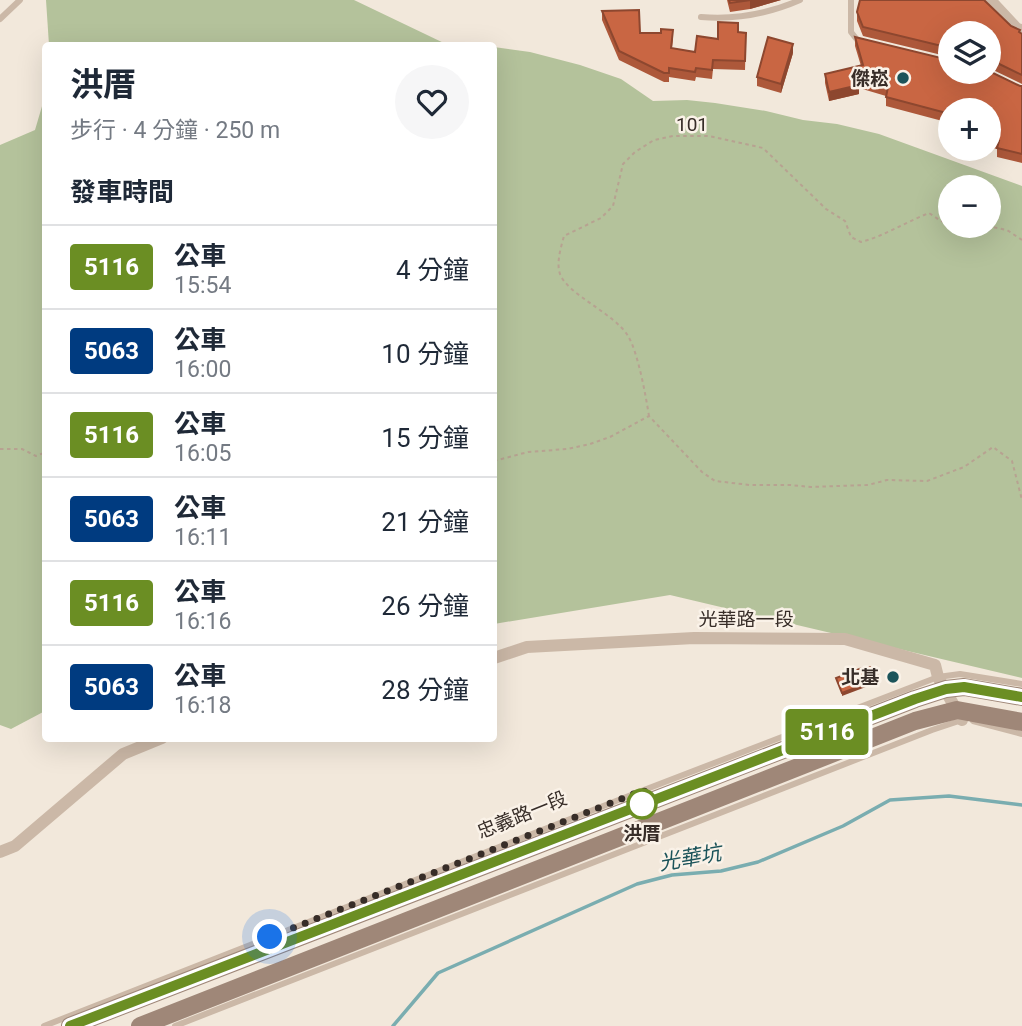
<!DOCTYPE html>
<html lang="zh-TW">
<head>
<meta charset="utf-8">
<style>
	body { margin:0; font-family:Roboto,"Noto Sans TC",sans-serif; background:#f6f6f7; color:#1f2937; height:100vh; display:flex; flex-direction:column; font-size:26px; white-space:nowrap }
	* { box-sizing:border-box; margin:0 }
	p { font-size:23px; color:#747a83 }
	.icon { flex:none; width:38px; height:38px; fill:none; stroke:currentColor; stroke-width:2; stroke-linecap:round; stroke-linejoin:round }
	.map { position:relative; flex:1; overflow:hidden }
	.panel { position:absolute; left:42px; top:42px; width:455px; height:700px; display:flex; flex-direction:column; background:#fff; border-radius:7px; box-shadow:0 7px 28px #0002 }
	.panel>* { flex:none }
	.badge { padding:0 14px; border-radius:5px; font-size:24px; line-height:46px }
	.controls { position:absolute; left:938px; top:21px; display:grid; gap:14px }
	.controls a { display:grid; place-items:center; width:63px; height:63px; border-radius:50%; background:#fff; box-shadow:0 7px 28px #0002; font-size:35px }
	.you { position:absolute; width:35px; height:35px; margin:-18px; border:5px solid #fff; border-radius:50%; background:#1a73e8; box-shadow:0 0 0 10px #1a73e833 }
	.map>.badge { position:absolute; translate:-50% -50%; box-shadow:0 0 0 4px #fff }
	h2 { padding:0 28px; font-size:26px; line-height:63px }
	.round { display:grid; place-items:center; flex:none; width:74px; height:74px; border-radius:37px; background:#f6f6f7 }
	.overview { display:flex; align-items:center; justify-content:space-between; height:119px; padding:0 28px }
	h1 { font-size:33px; font-weight:700; line-height:52px }
	ul { padding:0; list-style:none }
	li { display:flex; align-items:center; gap:21px; height:84px; padding:0 28px; border-top:2px solid #e0e1e3 }
	li div { flex:1 }
	li b { display:block; font-size:26px }
	li em { font-style:normal }
	li .badge { min-width:77px; font-weight:700; text-align:center }
	.map>svg:first-child { display:block }
</style>
</head>
<body>
<div class="map">
<svg width="1022" height="1026" viewBox="0 0 1022 1026">
	<rect width="100%" height="100%" fill="#f2e8db"/>
	<path fill="#b4c29b" fill-rule="evenodd" d="M 46,0 L 354,0 L 448,45 L 49,45 Z
		M 494,47 L 530,52 L 580,65 L 621,79 L 653,101 L 687,100 L 715,103 L 766,111 L 803,120 L 837,124 L 879,134 L 1022,186 L 1022,678 L 670,595 L 494,624 ZM 950,187 L 989,187 L 989,226 L 950,226 Z
		M 45,96 L 45,711 L 11,729 L 0,725 L 0,145 L 35,130 Z"/>
	<g fill="none" stroke-linecap="round" stroke-linejoin="round">
		<path stroke="#7aadb0" stroke-width="3.5" d="M 393,1026 L 438,973 L 637,884 L 672,875 L 721,871 L 758,862 L 843,826 L 890,800 L 949,796 L 1022,805"/>
		<path stroke="#b7a291" stroke-width="2" stroke-dasharray="3.5 3.5" stroke-linecap="butt" d="M 987,226 L 1007,230 L 1022,240
			M 649,416 C 646,397 638,352 628,336 C 614,313 568,295 560,274 C 556,263 561,247 564,236 L 601,218 L 613,206 L 623,164 L 635,152 L 654,140 L 673,136 L 709,136 L 763,148 L 826,209 L 845,221 L 851,237 L 861,242 C 884,236 906,222 929,213 L 941,221 L 950,223
			M 0,449 L 22,449 L 36,456 L 46,452
			M 494,461 L 528,452 L 567,449 L 590,444 L 610,437 L 649,416 L 702,472 L 715,481 L 750,485 L 790,485 L 811,487 L 868,485 L 887,480 L 927,481 L 964,467 L 993,447 L 1012,461 L 1022,500"/>
		<path stroke="#cbb8a7" stroke-width="6" d="M 851,0 L 851,32 L 858,41
			M 701,17 C 736,20 768,14 800,0
			M 0,19 L 20,0
			M 973,721 L 1022,734
			M 44,1026 L 644,790 L 938,677 L 960,674 L 1022,684
			M 175,1026 L 932,730 L 962,720"/>
		<path stroke="#cbb8a7" stroke-width="12" d="M 990,0 L 1017,29 L 1022,30
			M 494,658 L 527,647 L 694,638 L 845,639 L 935,665 L 938,677 L 962,720
			M 0,852 L 15,846 L 123,754 L 162,738"/>
		<path stroke="#9f8778" stroke-width="18" d="M 70,1026 L 915,699 L 946,689 L 964,687 L 1022,697
			M 140,1026 L 915,721 L 957,710 L 1022,722"/>
	</g>
	<path fill="#ad583a" d="M 727,0 L 781,0 L 750,9 L 730,12 Z
		M 602,11 L 640,33 L 673,39 L 672,48 L 695,52 L 718,39 L 746,33 L 745,70 L 713,69 L 712,79 L 696,77 L 695,81 L 669,77 L 669,82 L 664,82 L 619,60 L 602,20 Z
		M 857,12 L 1011,26 L 1022,34 L 1022,84 L 989,68 L 989,33 L 950,33 L 950,57 L 863,36 L 857,21 Z
		M 855,37 L 949,60 L 1020,86 L 1022,86 L 1022,163 L 997,157 L 997,149 L 989,147 L 989,110 L 950,110 L 950,123 L 886,106 L 886,96 L 859,88 L 859,94 L 829,101 L 825,83 L 825,74 L 861,66 L 855,46 Z
		M 793,53 L 781,93 L 757,86 L 757,77 Z"/>
	<path fill="#8d472f" d="M 750,0 L 781,0 L 750,9 Z
		M 793,44 L 793,53 L 781,93 L 781,84 Z
		M 859,85 L 859,94 L 829,101 L 829,92 Z
		M 879,679 L 879,682 L 842,696 L 842,693 Z"/>
	<path fill="#c96643" stroke="#8d472f" stroke-width="2" d="M 729,0 L 751,0 L 730,3 Z
		M 860,0 L 984,0 L 1011,26 L 1020,30 L 1019,32 L 1022,34 L 1022,75 L 989,59 L 989,50 L 992,40 L 989,40 L 989,33 L 950,33 L 950,48 L 863,27 L 857,12 Z
		M 639,10 L 640,33 L 661,33 L 661,29 L 673,30 L 671,48 L 695,52 L 697,36 L 718,39 L 718,22 L 738,23 L 738,32 L 746,33 L 745,61 L 713,60 L 712,70 L 696,68 L 695,72 L 669,68 L 669,73 L 664,73 L 619,51 L 602,11 Z
		M 768,37 L 793,44 L 781,84 L 757,77 Z
		M 855,37 L 949,60 L 950,59 L 950,72 L 989,71 L 1020,86 L 1022,86 L 1022,154 L 997,148 L 999,141 L 989,138 L 989,110 L 950,110 L 950,114 L 886,97 L 888,87 L 857,79 L 859,85 L 829,92 L 825,74 L 863,65 Z
		M 874,667 L 879,679 L 842,693 L 836,678 L 862,668 Z"/>
	<g fill="none" stroke-linecap="round" stroke-linejoin="round">
		<defs>
			<path id="line" d="M 70,1026 L 915,699 L 946,689 L 964,687 L 1022,697"/>
		</defs>
		<use href="#line" stroke="#fff" stroke-width="16"/>
		<use href="#line" stroke="#6b8e23" stroke-width="10"/>
		<path stroke="#372d28" stroke-width="7" stroke-dasharray="0 12.6" d="M 270,937 L 644,790 L 648,802 L 642,804"/>
	</g>
	<g fill="#1c545a" stroke="#faf2e8" stroke-width="2.5">
		<circle cx="903" cy="78" r="7"/>
		<circle cx="893" cy="677" r="7"/>
	</g>
	<circle fill="#fff" stroke="#6b8e23" stroke-width="3.5" cx="642" cy="804" r="14"/>
	<g text-anchor="middle" dominant-baseline="central" stroke-width="5" stroke-linejoin="round" paint-order="stroke">
		<g font-size="19" font-weight="bold" fill="#372d28" stroke="#faf2e8" text-anchor="end">
			<text x="889" y="78">傑崧</text>
			<text x="879" y="677">北基</text>
		</g>
		<g font-size="19" fill="#372d28" stroke="#faf2e8">
			<text x="692" y="124">101</text>
			<text x="746" y="619">光華路一段</text>
			<text transform="translate(522 815) rotate(-22)">忠義路一段</text>
		</g>
		<g font-size="19" font-weight="bold" fill="#372d28" stroke="#faf2e8">
			<text x="642" y="833">洪厝</text>
		</g>
		<g font-size="21" font-style="italic" fill="#1c545a" stroke="#faf2e8">
			<text transform="translate(690 858) rotate(-10)">光華坑</text>
		</g>
	</g>
</svg>
<div class="controls">
<a><svg class="icon" aria-label="layers" viewBox="0 0 24 24"><path d="M12 4l9 5-9 5-9-5zM3 14l9 5 9-5"/></svg></a>
<a>+</a>
<a>−</a>
</div>
<div class="you" style="left:270px;top:937px"></div>
<b class="badge" style="left:827px;top:732px;background:#6b8e23;color:#fff">5116</b>
<section class="panel">
<div class="overview"><div><h1>洪厝</h1><p>步行 · 4 分鐘 · 250 m</p></div><a class="round"><svg class="icon" aria-label="heart" viewBox="0 0 24 24"><path d="M12 20l-8-8c-3-5 5-10 8-4 3-6 11-1 8 4z"/></svg></a></div>
<h2>發車時間</h2>
<ul>
<li><span class="badge" style="background:#6b8e23;color:#fff">5116</span><div><b>公車</b><p>15:54</p></div><em>4 分鐘</em></li>
<li><span class="badge" style="background:#003b80;color:#fff">5063</span><div><b>公車</b><p>16:00</p></div><em>10 分鐘</em></li>
<li><span class="badge" style="background:#6b8e23;color:#fff">5116</span><div><b>公車</b><p>16:05</p></div><em>15 分鐘</em></li>
<li><span class="badge" style="background:#003b80;color:#fff">5063</span><div><b>公車</b><p>16:11</p></div><em>21 分鐘</em></li>
<li><span class="badge" style="background:#6b8e23;color:#fff">5116</span><div><b>公車</b><p>16:16</p></div><em>26 分鐘</em></li>
<li><span class="badge" style="background:#003b80;color:#fff">5063</span><div><b>公車</b><p>16:18</p></div><em>28 分鐘</em></li>
</ul>
</section>
</div>
</body>
</html>
